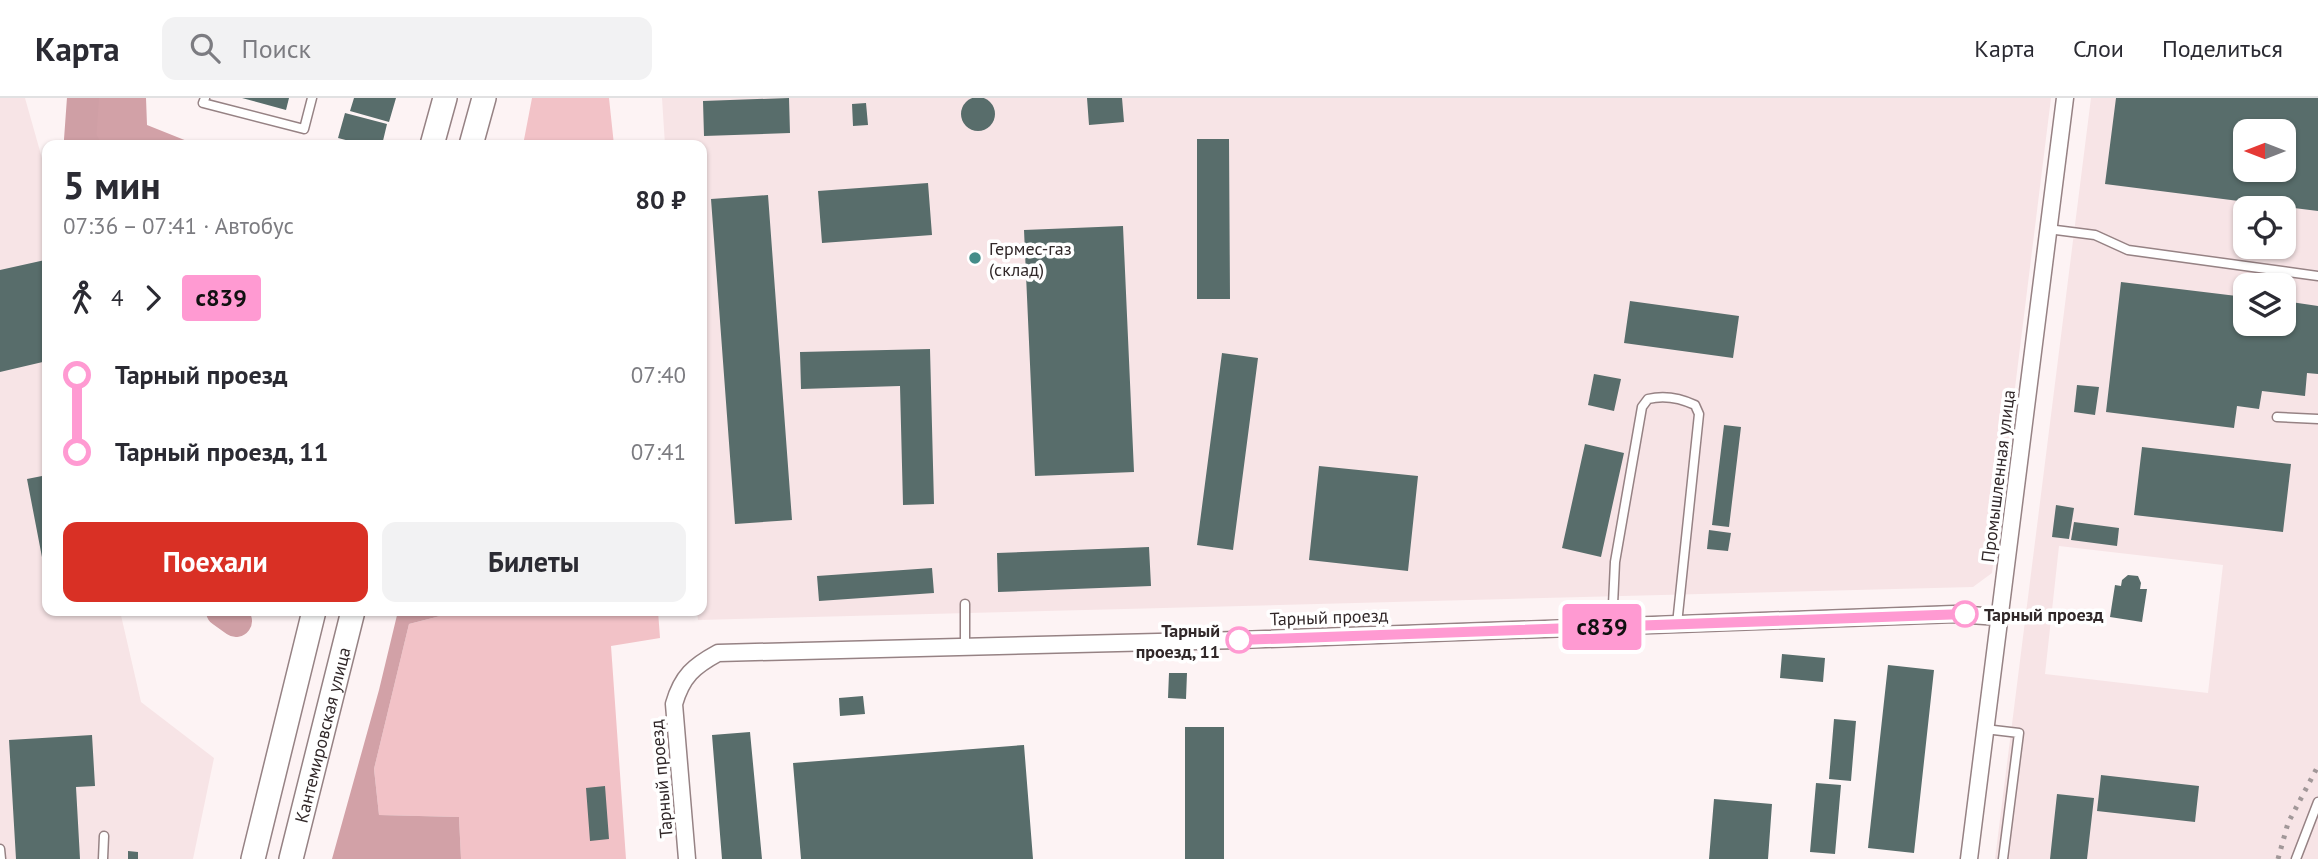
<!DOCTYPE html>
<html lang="ru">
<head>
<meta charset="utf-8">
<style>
	body { margin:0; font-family:"PT Sans",sans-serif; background:#f2f2f3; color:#2b2b33; height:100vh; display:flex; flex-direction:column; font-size:26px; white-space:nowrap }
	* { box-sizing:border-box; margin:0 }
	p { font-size:23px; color:#7c7c81 }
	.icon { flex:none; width:38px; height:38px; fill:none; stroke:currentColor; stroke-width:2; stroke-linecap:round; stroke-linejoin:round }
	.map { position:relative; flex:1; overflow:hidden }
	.details { position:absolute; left:42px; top:42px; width:665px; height:476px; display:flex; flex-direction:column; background:#fff; border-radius:14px; box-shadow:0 2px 5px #0004 }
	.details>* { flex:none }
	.badge { padding:0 14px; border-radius:5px; font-size:24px; line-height:46px }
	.needle { width:46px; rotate:270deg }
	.buttons { position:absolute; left:2233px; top:21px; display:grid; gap:14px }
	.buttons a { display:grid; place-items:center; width:63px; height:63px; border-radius:14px; background:#fff; box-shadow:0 2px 5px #0004; font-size:35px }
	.map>.badge { position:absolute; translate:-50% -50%; box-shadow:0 0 0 4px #fff }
	.legs { display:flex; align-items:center; gap:10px; height:77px; padding:0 21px; font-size:23px }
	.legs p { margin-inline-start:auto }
	.head { display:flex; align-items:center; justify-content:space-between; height:119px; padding:0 21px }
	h1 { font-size:38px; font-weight:700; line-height:52px }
	.button { display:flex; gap:14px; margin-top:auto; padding:14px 21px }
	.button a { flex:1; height:80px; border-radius:14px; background:#d93025; color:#fff; font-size:28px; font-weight:700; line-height:80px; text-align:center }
	.button a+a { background:#f2f2f3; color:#2b2b33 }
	ul { padding:0 21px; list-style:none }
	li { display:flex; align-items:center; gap:24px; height:77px; font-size:26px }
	li i { display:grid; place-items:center; width:10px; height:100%; margin:0 9px; background:currentColor }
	li i::after { content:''; width:18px; height:18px; margin:-9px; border:5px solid; border-radius:50%; background:#fff }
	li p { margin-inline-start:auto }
	li:first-child i { background:linear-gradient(#0000 50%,currentColor 0) }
	li:last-child i { background:linear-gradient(currentColor 50%,#0000 0) }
	header { display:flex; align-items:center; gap:42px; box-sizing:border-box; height:98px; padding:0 35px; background:#fff; border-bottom:2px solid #e1e1e2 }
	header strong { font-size:33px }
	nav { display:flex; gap:38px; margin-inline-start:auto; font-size:24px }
	.search { width:490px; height:63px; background:#f2f2f3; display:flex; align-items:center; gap:18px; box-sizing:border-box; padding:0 24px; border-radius:14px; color:#7c7c81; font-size:26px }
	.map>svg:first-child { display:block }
</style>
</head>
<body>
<header>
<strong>Карта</strong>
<div class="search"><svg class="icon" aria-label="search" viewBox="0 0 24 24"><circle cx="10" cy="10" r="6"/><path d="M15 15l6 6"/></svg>Поиск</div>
<nav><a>Карта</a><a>Слои</a><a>Поделиться</a></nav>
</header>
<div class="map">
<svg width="2318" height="761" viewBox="0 0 2318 761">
	<rect width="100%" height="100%" fill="#fdf3f4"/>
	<path fill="#f7e4e6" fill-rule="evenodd" d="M 0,0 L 25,0 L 47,78 L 47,513 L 120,513 L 141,604 L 214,660 L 193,761 L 0,761 Z
		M 662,0 L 2051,0 L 1992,475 L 1973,489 L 698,522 L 697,513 L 702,513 L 702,47 L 665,47 Z
		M 2091,0 L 2318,0 L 2318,761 L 1995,761 ZM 2245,33 L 2284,33 L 2284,72 L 2245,72 ZM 2245,110 L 2284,110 L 2284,149 L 2245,149 ZM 2245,187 L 2284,187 L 2284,226 L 2245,226 ZM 2059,448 L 2223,467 L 2208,595 L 2045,576 Z"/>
	<path fill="#f2c2c7" d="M 532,0 L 609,0 L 614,47 L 523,47 Z
		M 445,513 L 658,513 L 660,540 L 611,548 L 626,761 L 461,761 L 459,719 L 379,717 L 374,671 L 409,526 L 444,517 Z"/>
	<path fill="#d2a1a7" d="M 81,0 L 146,0 L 147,27 L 197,47 L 89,47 Z
		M 398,513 L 445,513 L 444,517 L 409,526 L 374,671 L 379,717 L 459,719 L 461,761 L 332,761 L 379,592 Z"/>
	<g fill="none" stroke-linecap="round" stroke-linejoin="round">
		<path stroke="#cf9fa5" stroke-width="32" d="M 83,0 L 80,42 L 84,47
			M 222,513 L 236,523"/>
	</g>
	<path fill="#586d6b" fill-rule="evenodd" d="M961 16a17 17 0 1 1 34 0a17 17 0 1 1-34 0Z
		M 242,0 L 289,0 L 286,12 Z
		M 354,0 L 396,0 L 389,24 L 350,13 Z
		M 789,0 L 790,35 L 704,38 L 703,3 Z
		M 1087,0 L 1122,0 L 1124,24 L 1089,27 Z
		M 2116,0 L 2318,0 L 2318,113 L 2105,86 ZM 2245,33 L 2284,33 L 2284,72 L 2245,72 Z
		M 866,5 L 868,27 L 853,28 L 852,6 Z
		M 345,15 L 387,26 L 382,47 L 365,47 L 338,40 Z
		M 1197,41 L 1229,41 L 1230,201 L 1197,201 Z
		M 928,85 L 932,137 L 822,145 L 818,93 Z
		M 768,97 L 792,422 L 735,426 L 711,101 Z
		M 1123,128 L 1134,374 L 1035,378 L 1024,132 Z
		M 45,162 L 47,171 L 47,263 L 0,274 L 0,172 Z
		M 2121,184 L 2245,199 L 2245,226 L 2284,226 L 2284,203 L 2318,208 L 2318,276 L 2307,275 L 2305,298 L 2262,293 L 2259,311 L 2237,308 L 2234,330 L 2106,314 Z
		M 1630,203 L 1739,218 L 1733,260 L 1624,245 Z
		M 930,251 L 934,406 L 903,407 L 900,288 L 801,291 L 800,254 Z
		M 1222,255 L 1258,260 L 1233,452 L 1197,447 Z
		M 1594,276 L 1621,281 L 1614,313 L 1588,307 Z
		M 2077,287 L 2099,289 L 2095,317 L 2074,314 Z
		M 1724,327 L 1741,329 L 1729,429 L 1712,427 Z
		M 1585,346 L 1624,355 L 1601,459 L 1562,450 Z
		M 2142,349 L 2291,366 L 2283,434 L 2134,417 Z
		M 1319,368 L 1418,378 L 1408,473 L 1309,462 Z
		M 47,377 L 47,480 L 46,480 L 27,381 Z
		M 2056,407 L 2074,410 L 2069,441 L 2052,439 Z
		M 2074,424 L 2119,430 L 2117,448 L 2071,442 Z
		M 1709,432 L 1731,435 L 1728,453 L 1707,451 Z
		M 1149,449 L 1151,488 L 998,494 L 997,455 Z
		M 932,470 L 934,495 L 819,503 L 817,478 Z
		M 2128,477 L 2138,478 L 2141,485 L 2140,491 L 2147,491 L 2142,524 L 2110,519 L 2115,487 L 2121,488 L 2122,482 Z
		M 1782,556 L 1825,560 L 1823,584 L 1780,580 Z
		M 1888,567 L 1934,572 L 1914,755 L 1868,750 Z
		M 1169,575 L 1187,575 L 1186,601 L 1168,600 Z
		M 863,598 L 865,616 L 840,618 L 839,600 Z
		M 1834,621 L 1856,623 L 1851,683 L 1829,681 Z
		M 1185,629 L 1224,629 L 1224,761 L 1185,761 Z
		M 750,634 L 762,761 L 722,761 L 712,637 Z
		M 92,637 L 95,688 L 76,689 L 80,761 L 16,761 L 9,642 Z
		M 1024,647 L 1033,761 L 801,761 L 793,665 Z
		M 2101,677 L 2199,688 L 2195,724 L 2097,713 Z
		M 1816,685 L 1841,687 L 1835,756 L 1810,754 Z
		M 605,688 L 609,741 L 590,743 L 586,690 Z
		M 2057,696 L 2094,700 L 2087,761 L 2050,761 Z
		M 1714,701 L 1772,706 L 1768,761 L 1709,761 Z
		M 128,753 L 138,754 L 138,761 L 128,761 Z"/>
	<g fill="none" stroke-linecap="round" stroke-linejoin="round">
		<defs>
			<path id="lane" d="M 205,0 L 203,5 L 304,31 L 312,0
				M 2048,131 L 2095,137 L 2128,152 L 2318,178
				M 2277,319 L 2318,321
				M 965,506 L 965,549
				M 1612,528 L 1615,464 L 1642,309 L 1648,301 C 1664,297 1680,300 1695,307 L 1699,316 L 1677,526
				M 1985,631 L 2019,635 L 2003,761
				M 0,751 L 1,761
				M 103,761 L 104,738
				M 2296,761 L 2318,704"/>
			<path id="street" d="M 687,761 L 674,606 C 682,578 694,568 718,555 L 1239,542 L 1955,516 L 1999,519
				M 1969,761 L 2065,0"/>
			<g id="secondary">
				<path d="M 432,47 L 445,0"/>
				<path d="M 471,47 L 484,0"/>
				<path d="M 253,761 L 314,513"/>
				<path id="s1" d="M 291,761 L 353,513"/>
			</g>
		</defs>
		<use href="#lane" stroke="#968284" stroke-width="11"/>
		<use href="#street" stroke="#968284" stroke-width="19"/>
		<use href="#secondary" stroke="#968284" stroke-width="26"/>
		<use href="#lane" stroke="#fff" stroke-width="8"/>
		<use href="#street" stroke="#fff" stroke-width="16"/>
		<use href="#secondary" stroke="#fff" stroke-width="23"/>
		<path stroke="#a19798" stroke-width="5" stroke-dasharray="3.5 7" stroke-linecap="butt" d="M 2278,761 L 2288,725 L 2318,668"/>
	</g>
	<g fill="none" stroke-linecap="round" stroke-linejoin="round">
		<defs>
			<path id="line-1" d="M 1239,542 L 1965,516"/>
		</defs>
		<use href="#line-1" stroke="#fff" stroke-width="16"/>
		<use href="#line-1" stroke="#ff9ad2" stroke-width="10"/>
	</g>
	<circle fill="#448c89" stroke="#fff" stroke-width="2.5" cx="975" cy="160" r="7"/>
	<g fill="#fff" stroke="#ff9ad2" stroke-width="3.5">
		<circle cx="1965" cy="516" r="12"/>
		<circle cx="1239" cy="542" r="12"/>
	</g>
	<g text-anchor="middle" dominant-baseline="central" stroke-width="7" stroke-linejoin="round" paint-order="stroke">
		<g font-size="18" fill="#312829" stroke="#fff" text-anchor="start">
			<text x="989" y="150">Гермес-газ<tspan x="989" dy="21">(склад)</tspan></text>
		</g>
		<g font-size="18" fill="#312829" stroke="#fff">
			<text transform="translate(1998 378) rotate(-83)">Промышленная улица</text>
			<text transform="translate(1329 519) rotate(-2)">Тарный проезд</text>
			<text stroke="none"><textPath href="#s1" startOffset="128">Кантемировская улица</textPath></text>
			<text transform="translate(661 681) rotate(-95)">Тарный проезд</text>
		</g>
		<g font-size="18" font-weight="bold" fill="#312829" stroke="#fff" text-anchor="start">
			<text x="1984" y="516">Тарный проезд</text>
			<text x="1220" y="532" text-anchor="end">Тарный<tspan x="1220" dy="21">проезд, 11</tspan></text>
		</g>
	</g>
</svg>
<div class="buttons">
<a><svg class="needle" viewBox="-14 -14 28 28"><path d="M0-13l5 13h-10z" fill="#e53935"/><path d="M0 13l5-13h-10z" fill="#7c7c81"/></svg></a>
<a><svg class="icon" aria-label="locate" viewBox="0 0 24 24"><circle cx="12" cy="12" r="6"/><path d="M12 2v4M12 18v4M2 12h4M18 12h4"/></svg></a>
<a><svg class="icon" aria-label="layers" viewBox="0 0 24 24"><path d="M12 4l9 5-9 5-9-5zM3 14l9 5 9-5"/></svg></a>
</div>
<b class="badge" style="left:1602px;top:529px;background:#ff9ad2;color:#111">с839</b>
<section class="details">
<div class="head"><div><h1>5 мин</h1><p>07:36 – 07:41 · Автобус</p></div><b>80 ₽</b></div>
<div class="legs"><svg class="icon" aria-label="walk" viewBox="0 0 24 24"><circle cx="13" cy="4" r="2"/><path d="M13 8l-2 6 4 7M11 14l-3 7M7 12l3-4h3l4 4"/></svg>4<svg class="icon" aria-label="forward" viewBox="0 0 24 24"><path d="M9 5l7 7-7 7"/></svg><b class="badge" style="background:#ff9ad2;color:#111">с839</b></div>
<ul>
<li><i style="color:#ff9ad2"></i><b>Тарный проезд</b><p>07:40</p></li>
<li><i style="color:#ff9ad2"></i><b>Тарный проезд, 11</b><p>07:41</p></li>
</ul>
<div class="button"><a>Поехали</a><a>Билеты</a></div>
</section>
</div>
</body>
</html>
